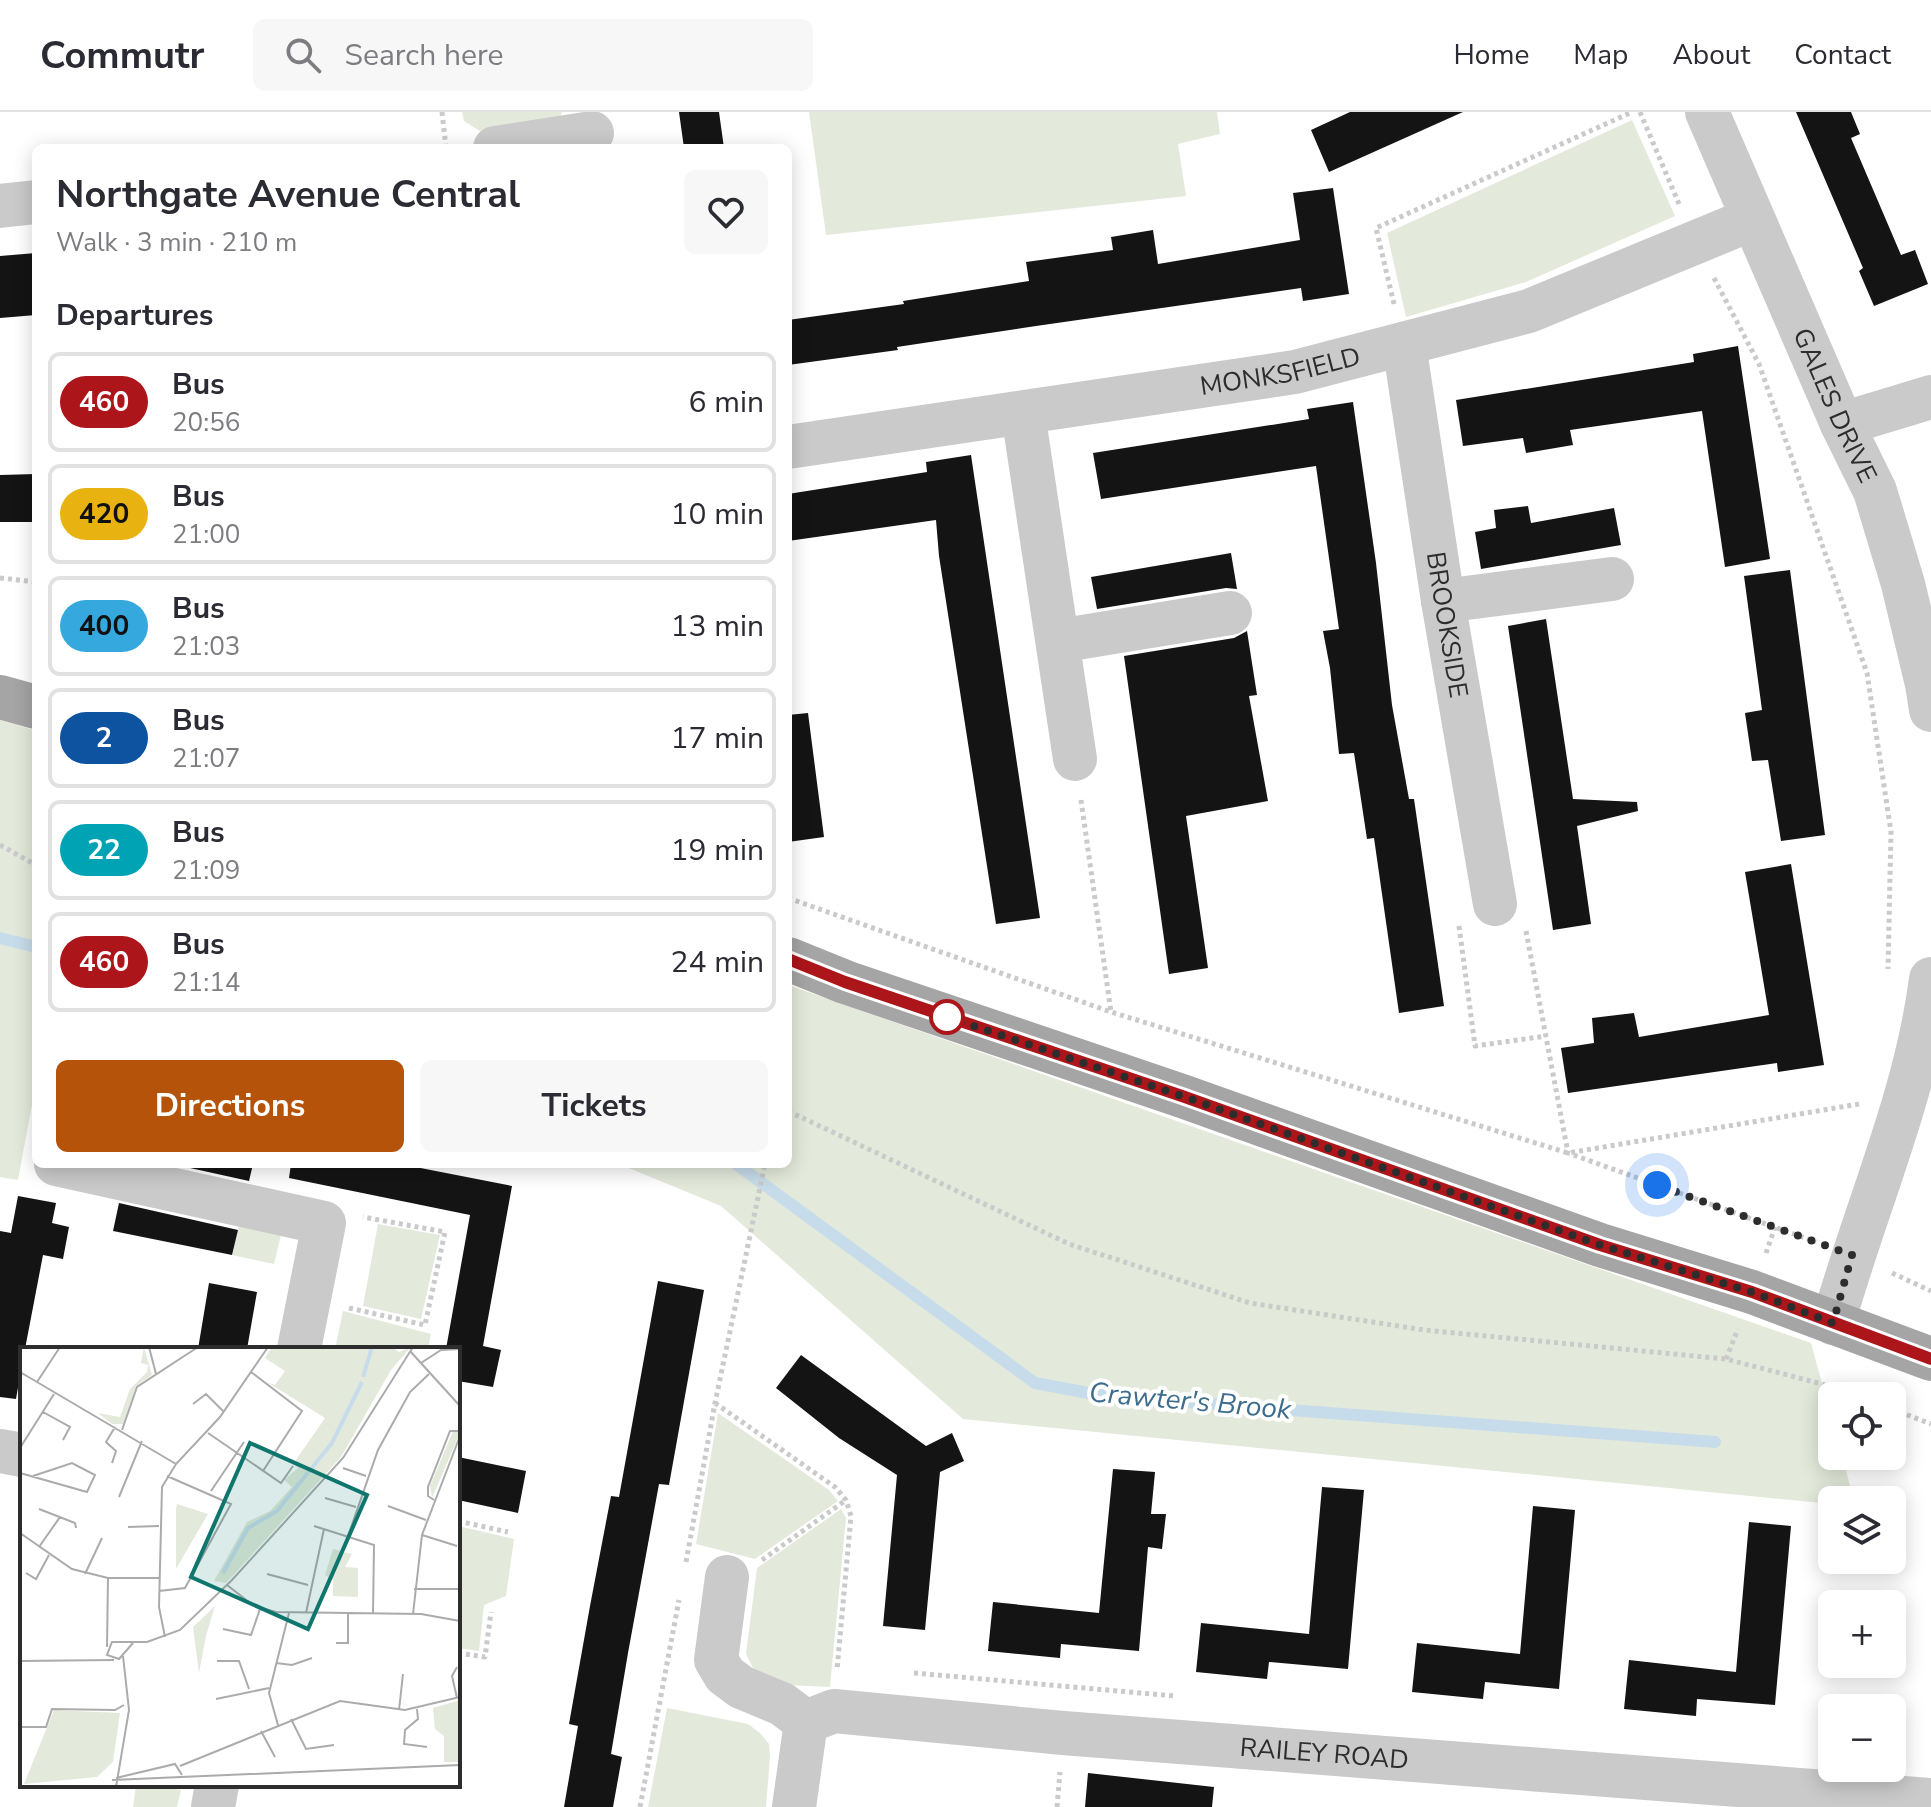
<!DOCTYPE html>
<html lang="en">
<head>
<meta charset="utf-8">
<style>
	body { margin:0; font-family:"Nunito Sans",sans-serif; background:#f7f7f7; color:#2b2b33; height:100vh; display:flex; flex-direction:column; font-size:30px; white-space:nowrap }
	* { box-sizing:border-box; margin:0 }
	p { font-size:26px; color:#7c7c81 }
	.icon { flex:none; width:44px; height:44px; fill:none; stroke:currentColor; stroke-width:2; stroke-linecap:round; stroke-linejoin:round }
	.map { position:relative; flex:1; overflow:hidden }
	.drawer { position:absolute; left:32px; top:32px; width:760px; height:1024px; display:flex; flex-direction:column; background:#fff; border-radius:12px; box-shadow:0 4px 20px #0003 }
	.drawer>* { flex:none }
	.badge { padding:0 16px; border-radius:26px; font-size:28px; line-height:52px }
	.fabs { position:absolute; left:1818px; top:1270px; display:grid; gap:16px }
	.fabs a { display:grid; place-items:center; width:88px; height:88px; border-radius:12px; background:#fff; box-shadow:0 4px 20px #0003; font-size:40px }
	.you { position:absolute; width:40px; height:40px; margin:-20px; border:6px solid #fff; border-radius:50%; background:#1a73e8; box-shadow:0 0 0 12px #1a73e833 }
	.map>.badge { position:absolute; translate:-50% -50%; box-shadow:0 0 0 4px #fff }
	h2 { padding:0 24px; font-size:30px; line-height:72px }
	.round { display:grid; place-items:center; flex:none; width:84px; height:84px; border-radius:12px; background:#f7f7f7 }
	.head { display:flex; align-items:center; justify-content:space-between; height:136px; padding:0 24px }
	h1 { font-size:38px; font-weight:700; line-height:60px }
	.action { display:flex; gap:16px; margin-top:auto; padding:16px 24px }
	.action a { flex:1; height:92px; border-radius:12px; background:#b45309; color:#fff; font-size:32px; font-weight:700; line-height:92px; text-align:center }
	.action a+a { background:#f7f7f7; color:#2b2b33 }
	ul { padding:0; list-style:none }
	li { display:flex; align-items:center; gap:24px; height:100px; margin:0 16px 12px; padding:0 8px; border:4px solid #e1e1e2; border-radius:12px }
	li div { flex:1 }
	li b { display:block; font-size:30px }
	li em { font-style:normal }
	li .badge { min-width:88px; font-weight:700; text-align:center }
	header { display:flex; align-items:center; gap:48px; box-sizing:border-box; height:112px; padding:0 40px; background:#fff; border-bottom:2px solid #e1e1e2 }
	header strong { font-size:38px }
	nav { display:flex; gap:44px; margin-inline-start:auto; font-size:28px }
	.search { width:560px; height:72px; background:#f7f7f7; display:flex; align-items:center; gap:20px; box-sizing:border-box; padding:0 28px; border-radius:12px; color:#7c7c81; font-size:30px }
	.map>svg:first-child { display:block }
</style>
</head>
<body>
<header>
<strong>Commutr</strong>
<div class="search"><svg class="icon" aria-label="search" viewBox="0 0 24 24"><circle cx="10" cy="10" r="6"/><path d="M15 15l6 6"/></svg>Search here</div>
<nav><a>Home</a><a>Map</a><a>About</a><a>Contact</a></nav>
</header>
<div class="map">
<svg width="1931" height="1695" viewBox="0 0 1931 1695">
	<rect width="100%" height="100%" fill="#fff"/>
	<path fill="#e3eadb" d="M 462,0 L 562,0 L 558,11 L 488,24 L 464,9 Z
		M 809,0 L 1217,0 L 1220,22 L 1178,32 L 1186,84 L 826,123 Z
		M 1632,8 L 1675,104 L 1526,170 L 1406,205 L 1387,121 Z
		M 0,607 L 36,619 L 36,987 L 33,987 L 18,1068 L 0,1065 Z
		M 788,873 L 1811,1231 L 1832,1308 L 1832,1344 L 1842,1344 L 1854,1388 L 1832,1388 L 1832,1392 L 963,1307 L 721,1094 L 619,1052 L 788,1052 Z
		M 378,1112 L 440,1123 L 421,1207 L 363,1194 Z
		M 239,1113 L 282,1119 L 274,1152 L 232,1143 Z
		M 343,1199 L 431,1222 L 428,1237 L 335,1237 Z
		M 718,1301 L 829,1378 L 838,1389 L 755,1447 L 696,1432 Z
		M 841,1397 L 846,1406 L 830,1575 L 786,1573 L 754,1558 L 746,1542 L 757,1456 Z
		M 458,1414 L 514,1427 L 506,1484 L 484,1493 L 479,1539 L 458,1536 Z
		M 667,1596 L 748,1612 L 760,1621 L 769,1632 L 770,1644 L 766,1695 L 648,1695 Z
		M 136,1673 L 156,1673 L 181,1678 L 177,1695 L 133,1695 Z"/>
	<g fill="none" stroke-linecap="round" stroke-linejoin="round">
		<path stroke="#c7dcea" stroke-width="12" d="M 0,826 L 36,835
			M 736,1052 L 1035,1271 L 1105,1284 L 1715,1330"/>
	</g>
	<path fill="#141414" d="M 679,0 L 719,0 L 724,36 L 684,36 Z
		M 1350,0 L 1463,0 L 1329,60 L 1311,18 Z
		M 1796,0 L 1851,0 L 1860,22 L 1851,26 L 1901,143 L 1915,138 L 1928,172 L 1874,194 L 1859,159 L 1863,156 Z
		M 1333,76 L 1349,182 L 1303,189 L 1301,176 L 1036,214 L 897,235 L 898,238 L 788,253 L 788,208 L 904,192 L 903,189 L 1029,169 L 1026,150 L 1113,138 L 1111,125 L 1153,118 L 1158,152 L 1300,128 L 1293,81 Z
		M 36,141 L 36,203 L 0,206 L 0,144 Z
		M 1738,234 L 1770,447 L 1725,455 L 1702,299 L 1570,318 L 1573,333 L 1526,341 L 1523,326 L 1463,334 L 1456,288 L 1694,250 L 1693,242 Z
		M 1353,290 L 1376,451 L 1392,593 L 1409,687 L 1414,687 L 1444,894 L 1399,901 L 1374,726 L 1367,727 L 1354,641 L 1339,642 L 1330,556 L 1323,519 L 1339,517 L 1316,354 L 1101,387 L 1093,341 L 1309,307 L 1307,297 Z
		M 971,343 L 1040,806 L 996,812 L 939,444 L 936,408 L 788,429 L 788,382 L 927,360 L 926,350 Z
		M 36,362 L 36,410 L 0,410 L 0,363 Z
		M 1528,394 L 1531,411 L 1614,396 L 1621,433 L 1481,457 L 1475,420 L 1496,416 L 1494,398 Z
		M 1231,441 L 1237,477 L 1226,476 L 1097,497 L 1091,465 Z
		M 1790,458 L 1825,723 L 1781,729 L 1768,648 L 1752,649 L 1745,601 L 1762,598 L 1744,464 Z
		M 1546,507 L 1573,687 L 1637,690 L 1638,699 L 1577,714 L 1591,812 L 1553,818 L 1508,514 Z
		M 1247,519 L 1257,583 L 1249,584 L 1268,689 L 1186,704 L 1208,856 L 1169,862 L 1124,544 L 1234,526 Z
		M 808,601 L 824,725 L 788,730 L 788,603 Z
		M 1791,752 L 1824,953 L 1778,960 L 1777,951 L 1568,981 L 1561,936 L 1594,931 L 1592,906 L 1634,901 L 1639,925 L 1769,903 L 1745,760 Z
		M 172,1052 L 253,1052 L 249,1069 Z
		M 291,1052 L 400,1052 L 512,1074 L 483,1234 L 501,1238 L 493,1275 L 458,1269 L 458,1237 L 446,1237 L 470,1103 L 289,1066 Z
		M 18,1084 L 56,1091 L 52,1111 L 69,1115 L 63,1147 L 43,1143 L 25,1237 L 22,1237 L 22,1253 L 16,1287 L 0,1285 L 0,1119 L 11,1121 Z
		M 119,1091 L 238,1118 L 232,1143 L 113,1119 Z
		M 658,1169 L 704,1178 L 669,1373 L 659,1372 L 628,1541 L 611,1642 L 622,1645 L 613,1695 L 564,1695 L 578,1614 L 569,1612 L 590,1494 L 611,1384 L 619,1385 Z
		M 209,1171 L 257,1180 L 247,1237 L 198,1237 Z
		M 801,1243 L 926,1334 L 952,1321 L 964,1349 L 940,1360 L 925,1518 L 883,1514 L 897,1363 L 839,1326 L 776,1276 Z
		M 458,1345 L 526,1359 L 518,1401 L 458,1388 Z
		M 1113,1357 L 1155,1360 L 1151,1402 L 1166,1402 L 1162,1437 L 1148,1435 L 1139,1539 L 1061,1532 L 1060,1546 L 988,1539 L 993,1490 L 1099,1501 Z
		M 1322,1375 L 1364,1378 L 1348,1557 L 1269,1550 L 1267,1567 L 1196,1560 L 1201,1511 L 1309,1522 Z
		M 1533,1394 L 1575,1398 L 1559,1577 L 1485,1570 L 1483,1587 L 1412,1580 L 1417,1531 L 1520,1542 Z
		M 1749,1410 L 1791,1414 L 1775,1593 L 1697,1587 L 1696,1604 L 1624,1597 L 1629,1548 L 1736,1560 Z
		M 1088,1661 L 1214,1675 L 1212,1695 L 1085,1695 Z"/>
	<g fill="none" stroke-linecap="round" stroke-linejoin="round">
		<path stroke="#cacaca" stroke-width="5" stroke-dasharray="4 4" stroke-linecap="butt" d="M 442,0 L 446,36
			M 1640,0 L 1679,92
			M 1714,166 L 1759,252 L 1867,561 L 1891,720 L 1888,857
			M 1394,192 L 1376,116 L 1632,0
			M 0,466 L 36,470
			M 1081,688 L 1111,900
			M 0,733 L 36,753
			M 788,786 L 1111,900 L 1568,1041 L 1859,992
			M 1459,814 L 1475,934 L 1546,924
			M 1526,819 L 1568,1041 L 1816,1130
			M 788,999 L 1069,1132 L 1250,1191 L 1424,1218 L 1726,1247 L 1822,1272 L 1855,1284
			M 1766,1141 L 1775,1115
			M 1892,1161 L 1931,1179
			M 349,1196 L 425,1213 L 445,1120 L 363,1105
			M 1726,1247 L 1738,1217
			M 715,1291 L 835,1375 L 846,1388 L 851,1404 L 837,1558
			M 1892,1297 L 1931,1312
			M 458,1409 L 508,1420
			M 762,1448 L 846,1388
			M 686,1450 L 715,1291 L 765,1052
			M 458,1541 L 485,1545 L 491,1500
			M 914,1561 L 1175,1584
			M 640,1695 L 679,1488
			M 1057,1695 L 1060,1660"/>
		<g stroke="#cacaca" stroke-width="44">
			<path id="s1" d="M 1707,0 L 1842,312 L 1875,379 L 1903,472 L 1927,572 L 1931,598"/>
			<path d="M 495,36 L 592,21"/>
			<path d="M 0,94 L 36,90"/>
			<path id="s2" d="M 1404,232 L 1443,489 L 1495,792"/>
			<path d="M 1023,301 L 1075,647"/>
			<path d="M 1842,312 L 1931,285"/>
			<path id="s3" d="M 788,335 L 1295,260 L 1529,199 L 1752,107"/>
			<path d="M 1443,489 L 1612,467"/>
			<path d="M 1058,529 L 1230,501"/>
			<path d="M 56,1052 L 324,1111 L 299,1237"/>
			<path d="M 1833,1211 C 1865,1097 1916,985 1931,867"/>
			<path d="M 0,1339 L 22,1343"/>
			<path d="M 727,1465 L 716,1548 L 725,1563 L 741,1575 L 782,1592 L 806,1610"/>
			<path d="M 213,1695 L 217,1673"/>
			<path id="s4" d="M 794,1695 L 806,1610 L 834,1599 L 1063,1621 L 1931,1688"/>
		</g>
		<path stroke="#a5a5a5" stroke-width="44" d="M 0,585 L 36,595
			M 788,847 L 845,870 L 1182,984 L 1600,1133 L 1752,1180 L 1931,1247"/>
	</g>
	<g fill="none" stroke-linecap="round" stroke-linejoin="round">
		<defs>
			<path id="line" d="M 788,847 L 845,870 L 1182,984 L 1600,1133 L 1752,1180 L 1931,1247"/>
		</defs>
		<use href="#line" stroke="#fff" stroke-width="18"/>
		<use href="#line" stroke="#ac151a" stroke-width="12"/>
		<path stroke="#2d2d2d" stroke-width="8" stroke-dasharray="0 14.4" d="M 947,905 L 1182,984 L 1600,1133 L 1752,1180 L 1833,1211 L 1852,1143 L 1657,1073"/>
	</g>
	<circle fill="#fff" stroke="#ac151a" stroke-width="4" cx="947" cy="905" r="16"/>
	<g text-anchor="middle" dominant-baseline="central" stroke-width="8" stroke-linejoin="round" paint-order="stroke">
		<g font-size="26" fill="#2d2d2d" stroke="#fff">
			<text stroke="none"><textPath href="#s3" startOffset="498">MONKSFIELD</textPath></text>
			<text stroke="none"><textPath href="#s1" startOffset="320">GALES DRIVE</textPath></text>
			<text stroke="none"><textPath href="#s2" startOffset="284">BROOKSIDE</textPath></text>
			<text stroke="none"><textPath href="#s4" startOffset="608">RAILEY ROAD</textPath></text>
		</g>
		<g font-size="28" font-style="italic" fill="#3d6d8d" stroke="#fff">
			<text transform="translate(1190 1289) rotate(5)">Crawter's Brook</text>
		</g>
	</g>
	<g transform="translate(20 1235)">
		<rect width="440" height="440" fill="#fff"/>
		<path d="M 124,0 L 132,28 L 116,39 L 103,77 L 92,77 L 78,66 L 100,70 L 110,42 L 127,25 L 128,18 L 121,16 ZM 252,0 L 372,0 L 379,5 L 391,0 L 371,23 L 321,110 L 206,236 L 194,234 L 227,175 L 250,164 L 272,140 L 264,133 L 278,121 L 273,117 L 305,71 L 247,35 L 255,38 L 265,24 L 245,11 ZM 433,84 L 440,86 L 412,151 L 410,139 ZM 157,157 L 188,167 L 156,222 L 156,162 ZM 313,202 L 332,207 L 325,220 L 338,221 L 338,250 L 313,249 L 313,233 L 305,228 ZM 195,259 L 186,289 L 179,326 L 173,280 ZM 440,353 L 440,415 L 424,415 L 424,389 L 415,382 L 413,361 ZM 34,363 L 100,366 L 93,415 L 77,430 L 4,437 Z" fill="#e3eadb"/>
		<path fill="none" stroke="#c7dcea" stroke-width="4" d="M 343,30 L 352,0M 203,226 L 228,181 L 257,164 L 312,96 L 342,35"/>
		<path fill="none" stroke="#ababab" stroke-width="2" d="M 129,0 L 136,27M 390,4 L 440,59M 401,16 L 421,3 L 440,2M 0,25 L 156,117M 231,25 L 282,64 L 243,124M 17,35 L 40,0M 173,57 L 186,47 L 204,65M 23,65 L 50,80 L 43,93M 102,83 L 117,40 L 178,0M 188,86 L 261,136 L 273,119M 0,101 L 34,47M 92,116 L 96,104 L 86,95 L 95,80M 323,121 L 346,129M 0,126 L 67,145 L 75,128 L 52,116 L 13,129M 191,144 L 224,95M 99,150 L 122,94M 305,151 L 336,160M 414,153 L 408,149 L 408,140 L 430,84 L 440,84M 368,159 L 406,173M 19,162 L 55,176 L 56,181M 294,179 L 354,198 L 353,267M 108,180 L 139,179M 0,186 L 52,222 L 88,231 L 139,231M 402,188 L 437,199M 328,189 L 358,103 L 390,45 L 409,27M 19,200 L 40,170M 6,226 L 16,232 L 29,208M 65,227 L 82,191M 247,227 L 288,238M 207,238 L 234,259 L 256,265 L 401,267 L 440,274M 394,242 L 440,242M 139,244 L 165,241 L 211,157 L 147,129M 286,266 L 304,182M 393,267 L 402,188 L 440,89M 203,282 L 231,288 L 240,262M 145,290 L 139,260 L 142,140 L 156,117 L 200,70 L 248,0M 113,296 L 99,312 L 87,308 L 92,295 L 127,295 L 160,283 L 212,233 L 323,111 L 393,0M 316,296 L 328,296 L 328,267M 87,300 L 88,231M 0,314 L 94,313M 197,314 L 219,314 L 229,342M 256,316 L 272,318 L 292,311M 437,320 L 432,329 L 437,351M 196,352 L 249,341M 397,362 L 398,372 L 385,383 L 384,397 L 407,400M 379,363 L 383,327M 271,372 L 286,402 L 314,398M 258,378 L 249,346 L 269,266M 0,380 L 26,380 L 32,362 L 95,363 L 104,358M 241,384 L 255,410M 160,419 L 320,354 L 385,363 L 440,350M 96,431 L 155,417 L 162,428M 92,433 L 440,418M 96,440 L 109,363 L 103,309"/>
		<path fill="#0f766e" fill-opacity="0.15" stroke="#0f766e" stroke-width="4" d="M 230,96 L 347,148 L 288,282 L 171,230 Z"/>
		<rect width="440" height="440" fill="none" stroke="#2d2d2d" stroke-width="4"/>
	</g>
</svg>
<div class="fabs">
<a><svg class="icon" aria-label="locate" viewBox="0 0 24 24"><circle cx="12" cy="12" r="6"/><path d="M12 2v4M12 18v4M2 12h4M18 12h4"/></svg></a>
<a><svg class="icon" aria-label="layers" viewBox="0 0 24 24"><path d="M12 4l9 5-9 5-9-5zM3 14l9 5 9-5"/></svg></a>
<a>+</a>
<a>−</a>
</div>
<div class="you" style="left:1657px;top:1073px"></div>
<section class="drawer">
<div class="head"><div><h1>Northgate Avenue Central</h1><p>Walk · 3 min · 210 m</p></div><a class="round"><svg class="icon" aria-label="heart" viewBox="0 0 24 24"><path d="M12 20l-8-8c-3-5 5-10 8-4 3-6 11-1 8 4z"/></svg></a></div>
<h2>Departures</h2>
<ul>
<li><span class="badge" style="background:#ac151a;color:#fff">460</span><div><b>Bus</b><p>20:56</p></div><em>6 min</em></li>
<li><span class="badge" style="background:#e8b210;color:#111">420</span><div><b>Bus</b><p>21:00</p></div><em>10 min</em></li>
<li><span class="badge" style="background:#35a9de;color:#111">400</span><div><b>Bus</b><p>21:03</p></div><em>13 min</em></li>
<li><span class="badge" style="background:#0e539f;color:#fff">2</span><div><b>Bus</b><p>21:07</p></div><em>17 min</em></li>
<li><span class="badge" style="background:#00a3b4;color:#fff">22</span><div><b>Bus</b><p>21:09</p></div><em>19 min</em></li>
<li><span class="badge" style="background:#ac151a;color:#fff">460</span><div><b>Bus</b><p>21:14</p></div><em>24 min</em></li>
</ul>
<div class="action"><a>Directions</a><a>Tickets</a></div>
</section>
</div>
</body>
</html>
